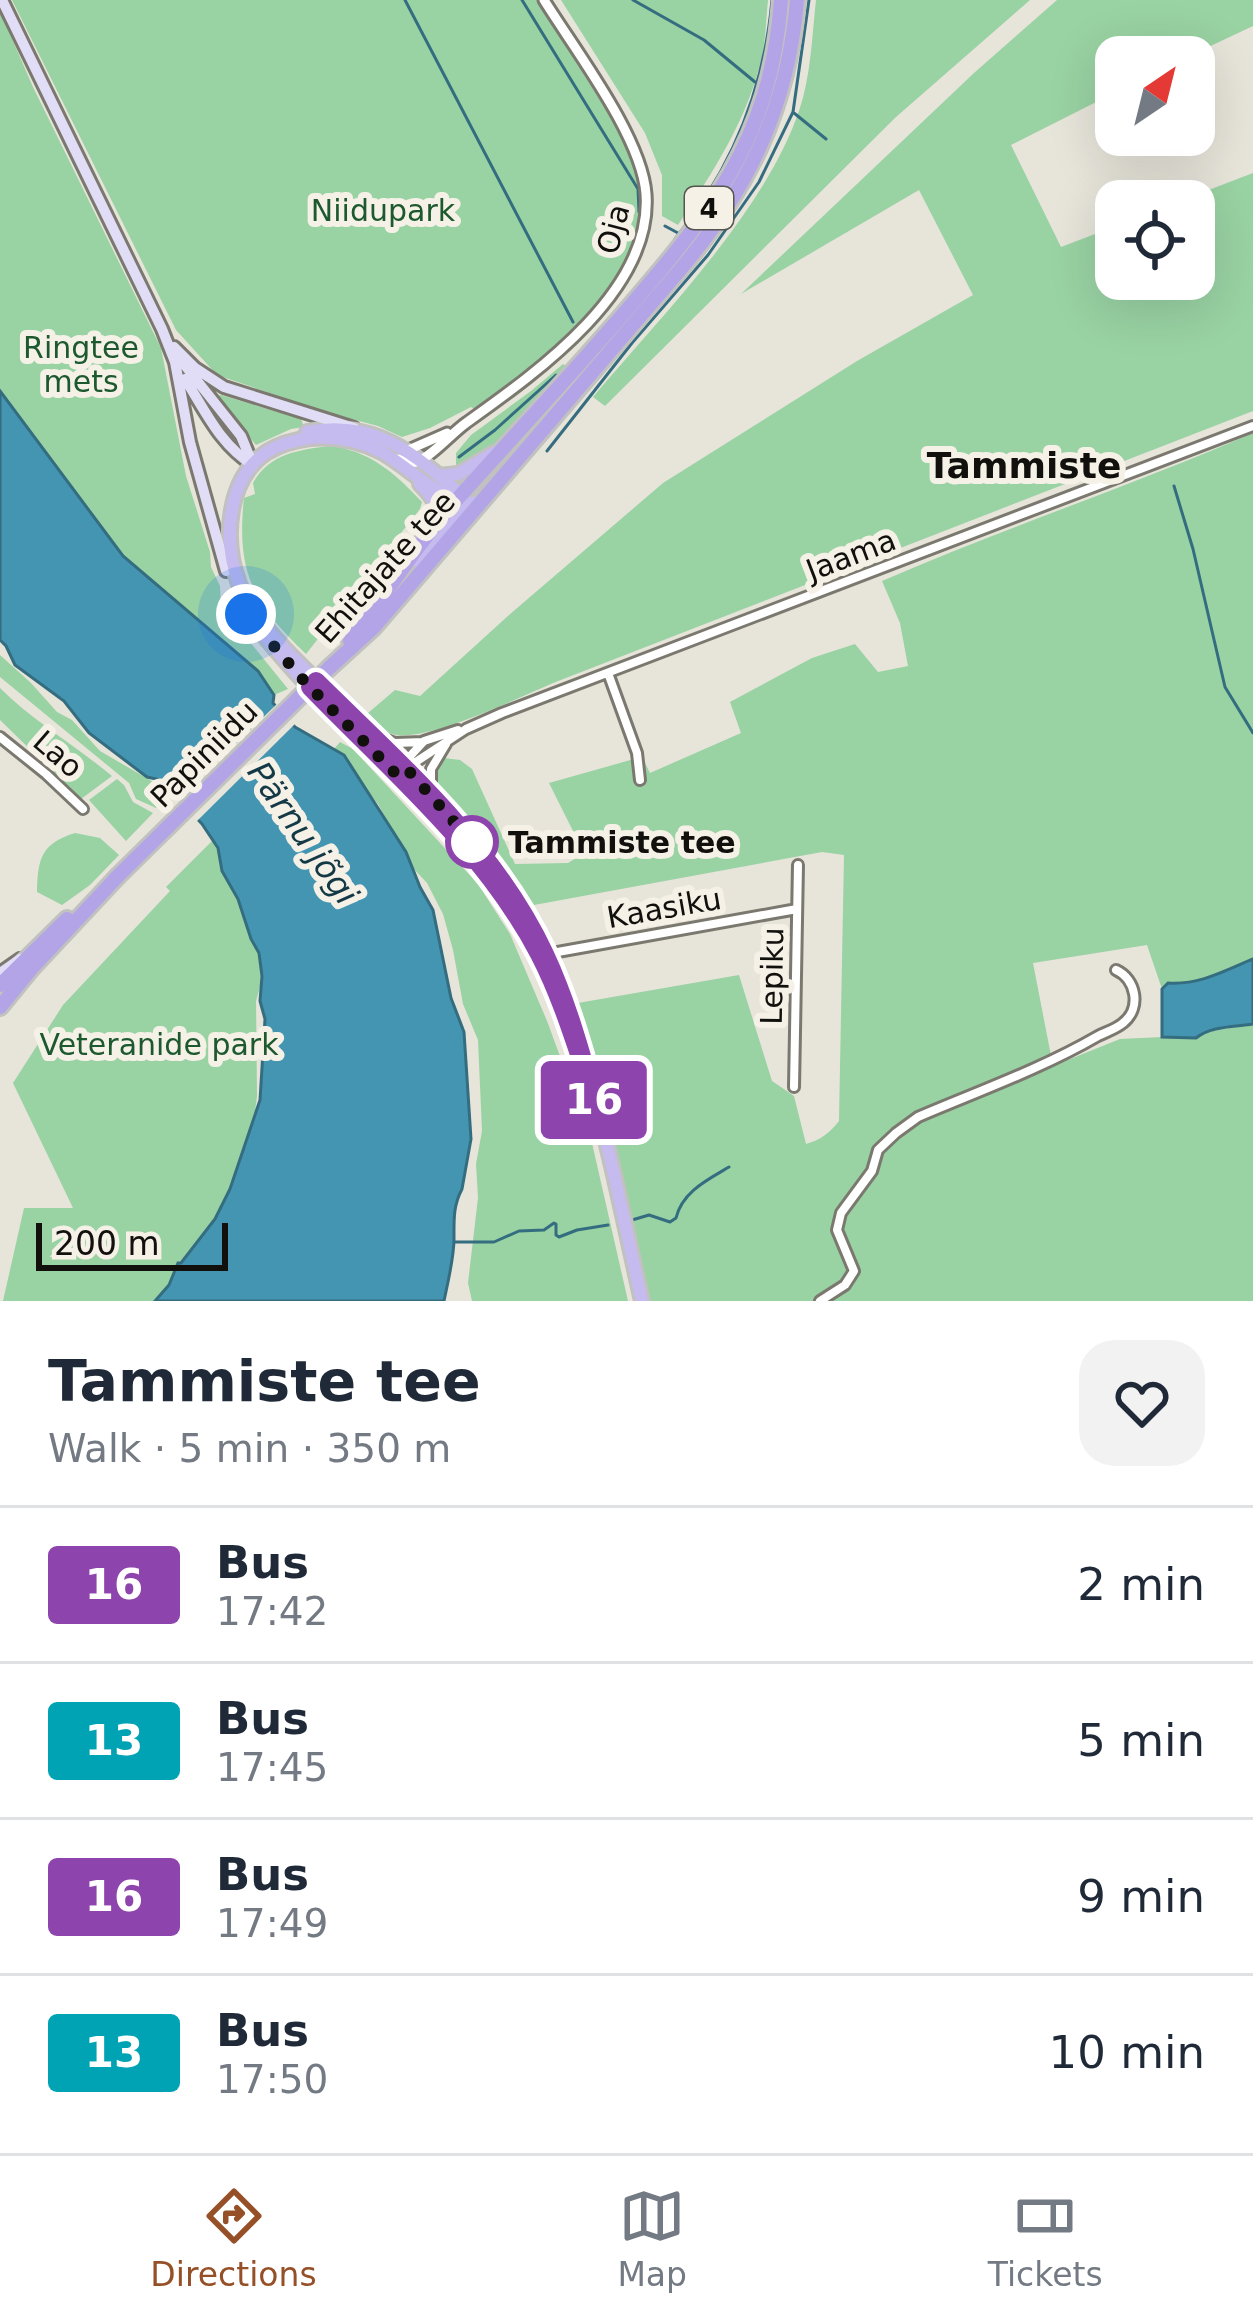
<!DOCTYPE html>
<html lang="en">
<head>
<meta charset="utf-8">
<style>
	body { margin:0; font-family:"DejaVu Sans",sans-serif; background:#f2f2f3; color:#1f2937; height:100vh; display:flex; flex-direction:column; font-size:45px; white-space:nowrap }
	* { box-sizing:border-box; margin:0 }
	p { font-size:39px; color:#747a83 }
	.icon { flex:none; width:66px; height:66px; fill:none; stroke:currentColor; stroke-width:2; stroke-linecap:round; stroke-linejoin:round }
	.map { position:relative; height:1301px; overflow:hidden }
	.drawer { display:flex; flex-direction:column; background:#fff; flex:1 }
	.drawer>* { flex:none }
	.badge { padding:0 24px; border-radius:9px; font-size:42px; line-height:78px }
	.needle { width:78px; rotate:35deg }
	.fabs { position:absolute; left:1095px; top:36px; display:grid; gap:24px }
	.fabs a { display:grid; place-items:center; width:120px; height:120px; border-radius:24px; background:#fff; box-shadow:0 12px 48px #0002; font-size:60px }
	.scale { position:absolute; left:36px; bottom:30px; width:192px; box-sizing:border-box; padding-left:12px; border:6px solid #11100d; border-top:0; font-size:33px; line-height:42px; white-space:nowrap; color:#11100d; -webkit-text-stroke:9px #f5f1e7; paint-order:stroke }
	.you { position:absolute; width:60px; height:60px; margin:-30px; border:9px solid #fff; border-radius:50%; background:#1a73e8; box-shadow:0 0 0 18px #1a73e833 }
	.map>.badge { position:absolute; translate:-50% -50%; box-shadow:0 0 0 6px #fff }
	.round { display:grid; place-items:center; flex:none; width:126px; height:126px; border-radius:36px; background:#f2f2f3 }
	.summary { display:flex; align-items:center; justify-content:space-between; height:204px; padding:0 48px }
	h1 { font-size:57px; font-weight:600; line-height:90px }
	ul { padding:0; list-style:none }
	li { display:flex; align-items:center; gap:36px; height:156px; padding:0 48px; border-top:3px solid #e0e1e3 }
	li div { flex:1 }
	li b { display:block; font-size:45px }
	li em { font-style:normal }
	li .badge { min-width:132px; font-weight:700; text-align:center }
	.tab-bar { display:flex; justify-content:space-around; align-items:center; height:168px; border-top:3px solid #e0e1e3; background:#fff; font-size:33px; color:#747a83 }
	.tab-bar a { display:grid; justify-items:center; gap:6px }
	.tab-bar .current { color:#965027 }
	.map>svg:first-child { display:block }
</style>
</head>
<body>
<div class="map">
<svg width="1253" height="1301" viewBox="0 0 1253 1301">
	<rect width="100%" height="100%" fill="#e7e4da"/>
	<path fill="#99d2a3" d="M 12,0 L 537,0 L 632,151 C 638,173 647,202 641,225 C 622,302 539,367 476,410 L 471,407 L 430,428 L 402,437 L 378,426 L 325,412 L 217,375 L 176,330 Z
		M 561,0 L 768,0 C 766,19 766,38 762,56 C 748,119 713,172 678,225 L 662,216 L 662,175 L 645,133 Z
		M 816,0 L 1030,0 L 896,117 L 605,406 L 593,397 C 662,315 764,213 799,111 C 811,76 812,36 816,0 Z
		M 1057,0 L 1253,0 L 1253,26 L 1187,57 L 1116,57 L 1116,92 L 1011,145 L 1061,247 L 1116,226 L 1116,279 L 1194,279 L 1194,201 L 1180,201 L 1253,173 L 1253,411 L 553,683 C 522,696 419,747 389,733 C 382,730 374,719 368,713 L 395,690 L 420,696 L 509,615 L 663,483 L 857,361 L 973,295 L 919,190 L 741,294 L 974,73 Z
		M 0,11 L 33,87 L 161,348 L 186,476 L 210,552 L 211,567 L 220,586 L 221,606 L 288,689 L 274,695 L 258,671 L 123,556 L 0,391 Z
		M 563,364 L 567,367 L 489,451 L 456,469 L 456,453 L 471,435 L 531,391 Z
		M 221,395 L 301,419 L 304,427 L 291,429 L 256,445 L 215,397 Z
		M 1253,433 L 1253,959 C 1225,971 1200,985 1168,983 L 1162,989 L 1147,945 L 1033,963 L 1053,1066 L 1120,1039 L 1184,1036 L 1253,1024 L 1253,1301 L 650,1301 L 596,1068 L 578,1003 L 739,975 L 772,1081 L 794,1096 L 806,1144 C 820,1140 830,1133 839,1121 L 844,855 L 822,852 L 534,905 L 552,948 L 547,950 C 516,890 481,837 436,786 L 438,771 L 444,758 L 460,760 L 472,769 L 515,864 L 568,863 L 584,853 L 549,783 L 634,759 L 640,753 L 650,773 L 741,733 L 730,702 L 812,658 L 855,644 L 878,672 L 908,666 L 900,623 L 882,581 C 1004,528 1131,486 1253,433 Z
		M 329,446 C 369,450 395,473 422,502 L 420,509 L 374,567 L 345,621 L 317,640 L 306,654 C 253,603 236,573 244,498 L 255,494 L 253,483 C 269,454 298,450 329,446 Z
		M 0,655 L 31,683 L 57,712 L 72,720 L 100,751 L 155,783 L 168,795 L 156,808 L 136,799 L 129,783 L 0,677 Z
		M 0,688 C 33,721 76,746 112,776 L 81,799 L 0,720 Z
		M 340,742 L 353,749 L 478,884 L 510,934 L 547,1021 L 592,1143 L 628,1301 L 472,1301 L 468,1283 L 478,1198 L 476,1164 L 482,1131 L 478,1040 L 463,1004 L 453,950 L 443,914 L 427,883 L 412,867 L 378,804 L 353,773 L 344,756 L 334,749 Z
		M 117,779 L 124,785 L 133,802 L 153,813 L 126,841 L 89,800 Z
		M 75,833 L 100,838 L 119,855 L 90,885 L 62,905 L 37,892 C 38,858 41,844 75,833 Z
		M 213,840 L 255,930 L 266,966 L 256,1001 L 257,1096 L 250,1151 L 228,1206 L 158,1301 L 3,1301 L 24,1208 L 73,1208 L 13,1083 L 63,1005 L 170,891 L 166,887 Z"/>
	<path fill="#4495b1" stroke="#356d80" stroke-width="3" d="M 0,391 L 123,556 L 258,671 L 274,695 L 273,703 L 295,727 L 344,755 L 406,852 L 420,887 L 433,910 L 451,998 L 464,1032 L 471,1139 L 462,1189 C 453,1206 454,1220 454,1239 C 454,1258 448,1281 444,1301 L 155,1301 L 169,1285 L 178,1263 L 181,1263 L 215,1219 L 230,1189 L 260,1100 L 265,1019 L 260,1001 L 262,976 L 259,953 L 251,939 L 238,899 L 222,871 L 218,848 L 202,824 L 161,780 L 147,777 L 89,733 L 64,701 L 15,665 L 6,646 L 0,640 Z
		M 1253,959 L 1253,1024 C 1234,1027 1211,1026 1196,1038 L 1162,1037 L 1162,989 L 1168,983 C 1200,985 1224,971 1253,959 Z"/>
	<path fill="#e7e4da" d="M 280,701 L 298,721 L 194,824 L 174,804 Z"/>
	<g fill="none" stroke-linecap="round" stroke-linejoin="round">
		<path stroke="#356d80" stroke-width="3" d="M 405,0 L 573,322
			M 522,0 L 638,189 L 639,212
			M 633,0 L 704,40 L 755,82
			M 794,113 L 826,139
			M 665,226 L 678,233
			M 675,239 C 732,169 764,90 772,0
			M 547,451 L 632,343 L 708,255 L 759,182 L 793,112 L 809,0
			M 459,457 L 495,430 L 556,375
			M 1174,486 L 1193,549 L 1225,687 L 1253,733
			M 632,1220 L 649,1215 L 670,1222 L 676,1218 C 682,1192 707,1180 729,1167
			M 455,1242 L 494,1242 L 519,1231 L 544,1230 L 554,1223 L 556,1224 L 556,1235 L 559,1237 L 577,1230 L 608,1225"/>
		<defs>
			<path id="minor" d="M 608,673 L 637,753 L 640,780
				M 0,737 L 46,774 L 83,809
				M 379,737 L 395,743 L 423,742
				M 402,765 L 424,741 L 458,730
				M 405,769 L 466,729 L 502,713 L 1253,426
				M 431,791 L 431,769 L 446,744
				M 541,955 L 797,909
				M 794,1087 L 798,865
				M 820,1301 L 845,1285 L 854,1271 L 837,1230 L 841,1213 L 872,1171 L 878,1150 L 896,1133 L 918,1117 C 979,1091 1041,1069 1098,1036 C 1106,1032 1116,1029 1123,1023 C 1142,1008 1136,979 1116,970"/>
			<path id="tertiary" d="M 406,451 L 447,433
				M 398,459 C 404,461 410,463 416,462 C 429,459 453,432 466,423 C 536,373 653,291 646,194 C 642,137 575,50 544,0"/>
			<path id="secondary" d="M 2,0 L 162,329 L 175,362 L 190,442 L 226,571
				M 174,347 L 195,368 L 224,387 L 354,428
				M 183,363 L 241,436 L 253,465
				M 185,379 C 205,410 220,445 253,465
				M 0,973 L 20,959"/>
			<path id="primary" d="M 307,432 C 374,419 414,453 461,495 C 462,521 436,544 420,563
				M 439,476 L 458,474 L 494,453
				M 420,484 C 431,495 441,506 435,523
				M 482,501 C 451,513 409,466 380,451 C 359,441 334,436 310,438 C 295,440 280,444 267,452 C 226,479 223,541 239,584 C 257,631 322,685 358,720 C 397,758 435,797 470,839 C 580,969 605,1139 642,1301
				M 258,628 C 330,719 423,792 496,886"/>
			<path id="trunk" d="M 350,641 C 387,593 419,541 460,496 C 513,437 567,379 619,319 C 708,216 771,142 781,0
				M 329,668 L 374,627 L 679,271 C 748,189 788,108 797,0
				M 0,985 L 67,919
				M 0,1007 L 31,969 L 117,877"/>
		</defs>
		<use href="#minor" stroke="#7b796f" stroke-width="14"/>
		<use href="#tertiary" stroke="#7b796f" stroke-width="15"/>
		<use href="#secondary" stroke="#7b796f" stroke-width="16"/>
		<use href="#primary" stroke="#c1c1c0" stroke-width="18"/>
		<use href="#trunk" stroke="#c1c1c0" stroke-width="20"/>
		<use href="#minor" stroke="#fff" stroke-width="8"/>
		<use href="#tertiary" stroke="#fff" stroke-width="9"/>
		<use href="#secondary" stroke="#e2ddf6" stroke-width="10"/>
		<use href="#primary" stroke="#c6bbee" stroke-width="12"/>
		<use href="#trunk" stroke="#b3a4e8" stroke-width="14"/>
		<defs>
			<path id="trunk-bridge" d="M 117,877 L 329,668"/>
		</defs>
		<use href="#trunk-bridge" stroke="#c1c1c0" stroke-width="20" stroke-linecap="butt"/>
		<use href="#trunk-bridge" stroke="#b3a4e8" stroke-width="14"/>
	</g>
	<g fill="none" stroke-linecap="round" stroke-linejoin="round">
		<defs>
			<path id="line" d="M 310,687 C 391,771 484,849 539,954 C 563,1000 578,1053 595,1102 C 581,1052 567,1001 545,954 C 494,845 400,764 316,681"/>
		</defs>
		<use href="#line" stroke="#fff" stroke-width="27"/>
		<use href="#line" stroke="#8e44ad" stroke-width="18"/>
		<path stroke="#11100d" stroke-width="12" stroke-dasharray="0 21.6" d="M 246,614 L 306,683 L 396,774 L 406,768 L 472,842"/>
	</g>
	<circle fill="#fff" stroke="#8e44ad" stroke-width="6" cx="472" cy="842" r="24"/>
	<g text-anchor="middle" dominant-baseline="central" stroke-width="12" stroke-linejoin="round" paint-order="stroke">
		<rect fill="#f5f1e7" stroke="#55544e" stroke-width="3" x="685" y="187" width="48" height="42" rx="9"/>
		<g font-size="27" font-weight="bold" fill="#11100d">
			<text x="709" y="208">4</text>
		</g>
		<g font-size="30" fill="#1d592e" stroke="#f5f1e7">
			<text x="383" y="210">Niidupark</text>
			<text x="81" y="347">Ringtee<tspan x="81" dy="34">mets</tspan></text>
			<text x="159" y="1044">Veteranide park</text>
		</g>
		<g font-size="30" fill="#11100d" stroke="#f5f1e7">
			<text transform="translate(613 229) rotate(-75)">Oja</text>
			<text transform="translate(851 555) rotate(-21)">Jaama</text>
			<text transform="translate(385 567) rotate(-48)">Ehitajate tee</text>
			<text transform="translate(58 754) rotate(41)">Lao</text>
			<text transform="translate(204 754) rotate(-45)">Papiniidu</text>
			<text transform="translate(664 908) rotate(-10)">Kaasiku</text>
			<text transform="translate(772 976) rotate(-89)">Lepiku</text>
		</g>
		<g font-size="30" font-weight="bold" fill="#11100d" stroke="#f5f1e7" text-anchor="start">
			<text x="508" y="842">Tammiste tee</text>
		</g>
		<g font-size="33" font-style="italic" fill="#143946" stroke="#f5f1e7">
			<text transform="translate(303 833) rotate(55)">Pärnu jõgi</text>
		</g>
		<g font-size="36" font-weight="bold" fill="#11100d" stroke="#f5f1e7">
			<text x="1024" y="465">Tammiste</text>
		</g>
	</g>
</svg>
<div class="fabs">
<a><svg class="needle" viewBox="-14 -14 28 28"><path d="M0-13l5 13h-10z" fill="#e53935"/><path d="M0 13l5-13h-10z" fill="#747a83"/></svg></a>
<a><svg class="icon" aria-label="locate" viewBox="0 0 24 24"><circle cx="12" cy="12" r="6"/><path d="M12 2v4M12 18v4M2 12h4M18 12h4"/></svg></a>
</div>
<div class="scale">200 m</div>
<div class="you" style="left:246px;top:614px"></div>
<b class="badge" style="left:594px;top:1100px;background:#8e44ad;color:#fff">16</b>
</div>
<section class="drawer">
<div class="summary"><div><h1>Tammiste tee</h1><p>Walk · 5 min · 350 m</p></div><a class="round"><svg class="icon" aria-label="heart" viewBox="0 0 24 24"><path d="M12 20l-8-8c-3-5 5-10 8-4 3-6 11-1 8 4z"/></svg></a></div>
<ul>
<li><span class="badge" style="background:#8e44ad;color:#fff">16</span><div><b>Bus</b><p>17:42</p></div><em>2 min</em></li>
<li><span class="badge" style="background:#00a3b4;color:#fff">13</span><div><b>Bus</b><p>17:45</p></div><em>5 min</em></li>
<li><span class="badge" style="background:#8e44ad;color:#fff">16</span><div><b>Bus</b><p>17:49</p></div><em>9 min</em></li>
<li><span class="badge" style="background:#00a3b4;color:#fff">13</span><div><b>Bus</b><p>17:50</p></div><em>10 min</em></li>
</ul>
</section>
<nav class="tab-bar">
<a class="current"><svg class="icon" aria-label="directions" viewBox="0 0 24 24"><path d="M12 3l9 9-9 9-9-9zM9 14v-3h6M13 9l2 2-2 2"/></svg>Directions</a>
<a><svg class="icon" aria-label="map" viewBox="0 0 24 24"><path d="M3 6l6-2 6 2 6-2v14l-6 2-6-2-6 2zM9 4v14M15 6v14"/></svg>Map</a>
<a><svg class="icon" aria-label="tickets" viewBox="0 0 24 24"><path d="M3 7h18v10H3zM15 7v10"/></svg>Tickets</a>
</nav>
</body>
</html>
